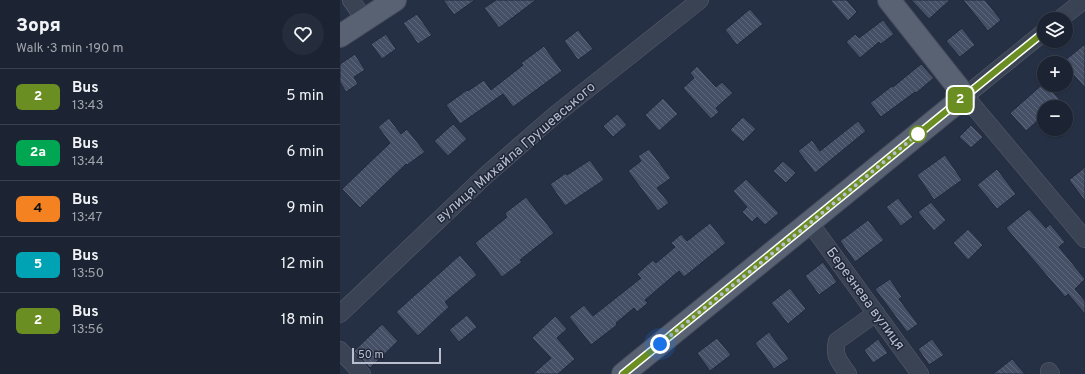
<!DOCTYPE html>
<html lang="en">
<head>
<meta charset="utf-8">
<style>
	body { margin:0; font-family:Overpass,sans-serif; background:#252c3b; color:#f1f3f6; height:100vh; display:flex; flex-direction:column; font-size:15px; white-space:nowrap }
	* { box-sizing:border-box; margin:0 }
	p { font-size:13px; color:#a0a4ac }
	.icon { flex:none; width:22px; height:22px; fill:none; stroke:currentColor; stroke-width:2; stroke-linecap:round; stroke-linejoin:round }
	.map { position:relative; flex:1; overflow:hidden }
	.drawer { display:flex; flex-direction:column; background:#1c2433; width:340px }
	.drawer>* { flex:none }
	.badge { padding:0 8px; border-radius:6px; font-size:14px; line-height:26px }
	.fabs { position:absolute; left:697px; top:12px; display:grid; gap:8px }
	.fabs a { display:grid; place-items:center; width:36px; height:36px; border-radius:50%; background:#1c2433; box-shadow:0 1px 3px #0004,0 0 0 1px #3a414e; font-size:20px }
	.scale { position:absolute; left:12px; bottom:10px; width:89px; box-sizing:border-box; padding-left:4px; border:2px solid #b8becd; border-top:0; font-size:11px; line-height:14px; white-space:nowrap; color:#b8becd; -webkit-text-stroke:3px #1f2739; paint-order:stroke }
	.you { position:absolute; width:20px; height:20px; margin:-10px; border:3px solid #fff; border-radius:50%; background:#1a73e8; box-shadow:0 0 0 6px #1a73e833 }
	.map>.badge { position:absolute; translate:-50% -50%; box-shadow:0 0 0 2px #fff }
	.round { display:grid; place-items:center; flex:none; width:42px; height:42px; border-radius:21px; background:#252c3b }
	.overview { display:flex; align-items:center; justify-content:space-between; height:68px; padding:0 16px }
	h1 { font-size:19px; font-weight:800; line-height:30px }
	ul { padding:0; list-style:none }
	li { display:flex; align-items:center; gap:12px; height:56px; padding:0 16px; border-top:1px solid #3a414e }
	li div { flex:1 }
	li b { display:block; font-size:15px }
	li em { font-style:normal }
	li .badge { min-width:44px; font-weight:700; text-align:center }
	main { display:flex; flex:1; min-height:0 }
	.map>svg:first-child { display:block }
</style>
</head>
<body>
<main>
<section class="drawer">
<div class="overview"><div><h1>Зоря</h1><p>Walk · 3 min · 190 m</p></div><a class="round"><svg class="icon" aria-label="heart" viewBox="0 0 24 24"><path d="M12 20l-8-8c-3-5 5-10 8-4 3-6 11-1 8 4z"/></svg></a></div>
<ul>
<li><span class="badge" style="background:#6b8e23;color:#fff">2</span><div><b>Bus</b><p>13:43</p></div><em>5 min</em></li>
<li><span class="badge" style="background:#00a651;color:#fff">2а</span><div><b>Bus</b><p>13:44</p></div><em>6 min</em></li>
<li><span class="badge" style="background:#f58220;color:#111">4</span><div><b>Bus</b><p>13:47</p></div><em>9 min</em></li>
<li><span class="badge" style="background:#00a3b4;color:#fff">5</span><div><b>Bus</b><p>13:50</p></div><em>12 min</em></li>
<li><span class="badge" style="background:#6b8e23;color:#fff">2</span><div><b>Bus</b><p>13:56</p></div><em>18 min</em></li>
</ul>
</section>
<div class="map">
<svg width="745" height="374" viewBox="0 0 745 374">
	<defs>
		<pattern id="building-back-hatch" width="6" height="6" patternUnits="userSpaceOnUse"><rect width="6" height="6" fill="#455066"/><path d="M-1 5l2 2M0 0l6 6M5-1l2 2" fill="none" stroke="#5e677b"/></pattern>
	</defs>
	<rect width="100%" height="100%" fill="#263044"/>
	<path fill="url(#building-back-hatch)" stroke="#21293b" d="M 103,0 L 135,0 L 114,15 Z
		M 156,0 L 196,0 L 159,28 L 144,8 Z
		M 490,0 L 507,0 L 517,12 L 508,21 Z
		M 571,0 L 610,0 L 589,19 Z
		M 623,0 L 645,0 L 661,20 L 648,31 Z
		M 410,9 L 423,24 L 397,45 L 385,30 Z
		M 77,14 L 92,35 L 78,44 L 63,23 Z
		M 543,20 L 554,34 L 541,44 L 539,42 L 520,58 L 506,42 L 515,34 L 519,38 Z
		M 622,28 L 635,45 L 620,57 L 606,41 Z
		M 238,30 L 253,49 L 238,60 L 224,41 Z
		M 46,34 L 56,49 L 42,59 L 31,44 Z
		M 745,44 L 745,88 L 726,66 L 726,63 L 723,62 Z
		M 204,46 L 222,71 L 173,107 L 163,94 L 120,124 L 106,105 L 127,90 L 128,91 L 144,80 L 151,90 L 183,65 L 181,63 Z
		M 15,54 L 25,70 L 14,77 L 18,84 L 6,92 L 0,82 L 0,64 Z
		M 581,64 L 594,78 L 576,93 L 575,92 L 541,117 L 530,103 L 552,86 L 553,87 Z
		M 357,66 L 376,87 L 382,82 L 393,93 L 376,108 L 379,112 L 371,119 L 343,88 L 354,78 L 350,73 Z
		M 704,83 L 704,85 L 707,85 L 720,100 L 713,107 L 704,107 L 704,115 L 686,131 L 670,113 Z
		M 323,98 L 338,114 L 319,131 L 305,115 Z
		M 277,114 L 287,125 L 273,137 L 263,126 Z
		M 403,117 L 416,129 L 403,142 L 390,130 Z
		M 49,118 L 61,134 L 67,129 L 85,152 L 67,165 L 66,164 L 20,208 L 2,189 L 50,143 L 38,127 Z
		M 518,121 L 526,131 L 475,173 L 458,151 L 472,140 L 480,151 Z
		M 113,124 L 127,139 L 108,156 L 94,141 Z
		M 631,125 L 643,137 L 631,148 L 619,137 Z
		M 309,149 L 331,178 L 317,188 L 329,203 L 318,211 L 288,171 L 301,161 L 298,156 Z
		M 605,155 L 622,180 L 594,200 L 577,175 Z
		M 250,160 L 264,180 L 225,206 L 210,184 L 226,173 L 227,175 Z
		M 443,161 L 456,173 L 446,183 L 433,171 Z
		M 745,167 L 745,201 L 729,180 Z
		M 657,169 L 676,194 L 657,209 L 637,185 Z
		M 406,179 L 439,213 L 425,225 L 417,217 L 412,222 L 402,212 L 407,207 L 393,191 Z
		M 186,197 L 214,233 L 180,260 L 182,262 L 162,277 L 135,243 L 167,217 L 165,213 Z
		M 558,198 L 573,217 L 561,226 L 546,207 Z
		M 591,202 L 606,220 L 594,231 L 578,212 Z
		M 689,209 L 706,228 L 710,224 L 725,242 L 719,247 L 745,279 L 735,289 L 745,301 L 745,314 L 728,294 L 725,297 L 666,228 Z
		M 528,220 L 544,240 L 515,262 L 500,241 Z
		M 370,223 L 386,243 L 344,277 L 339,271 L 305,300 L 308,303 L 297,312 L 294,308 L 276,323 L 277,325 L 251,345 L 229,317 L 244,305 L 253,316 L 301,278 L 297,274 L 313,260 L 316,263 L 335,247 L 331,243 L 341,234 L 347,241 Z
		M 628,229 L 643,245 L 628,260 L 613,243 Z
		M 120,255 L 137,275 L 105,302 L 109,307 L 78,336 L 56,312 Z
		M 483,262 L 497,282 L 479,295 L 465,276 Z
		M 550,279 L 562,297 L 559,299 L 578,324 L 567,332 L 535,289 Z
		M 450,288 L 466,309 L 448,324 L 431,303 Z
		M 127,315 L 137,327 L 119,342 L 109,330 Z
		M 215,316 L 227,329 L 217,338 L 235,359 L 218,374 L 193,374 L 211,358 L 192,338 Z
		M 42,324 L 58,341 L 30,368 L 14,351 Z
		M 429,332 L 449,359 L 434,369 L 415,343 Z
		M 377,338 L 391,355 L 370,371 L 357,353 Z
		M 538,339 L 548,353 L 533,363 L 524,350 Z
		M 592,339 L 604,355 L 589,365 L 578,349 Z
		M 672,359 L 685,374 L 653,374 Z"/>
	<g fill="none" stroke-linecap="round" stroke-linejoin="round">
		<defs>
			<path id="minor" d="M 11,0 L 25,20
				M 720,19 L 744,0
				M 704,32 L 625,96 L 745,239
				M 470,223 L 580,374
				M 0,314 L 145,176 L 215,115 L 360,0
				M 0,350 L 22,374
				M 709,371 L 711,374
				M 508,374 C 500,362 493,357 497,341 L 536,313"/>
			<path id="major" d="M 0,36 L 55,0
				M 283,374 L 625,96 L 549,0"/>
		</defs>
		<use href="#minor" stroke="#596071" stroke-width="18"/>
		<use href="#major" stroke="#444b5d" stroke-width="24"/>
		<use href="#minor" stroke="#3a4353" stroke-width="17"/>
		<use href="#major" stroke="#586273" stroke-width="22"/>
	</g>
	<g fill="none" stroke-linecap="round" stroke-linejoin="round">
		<defs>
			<path id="line" d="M 283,374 L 704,32"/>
		</defs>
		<use href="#line" stroke="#fff" stroke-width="9"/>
		<use href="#line" stroke="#6b8e23" stroke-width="6"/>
		<path stroke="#b8becd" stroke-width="4" stroke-dasharray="0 7.2" d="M 320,344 L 470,223 L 579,133 L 578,134"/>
	</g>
	<circle fill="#fff" stroke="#6b8e23" stroke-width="2" cx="578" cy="134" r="8"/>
	<g text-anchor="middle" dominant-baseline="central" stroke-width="3" stroke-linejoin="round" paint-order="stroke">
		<g font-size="14" fill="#b8becd" stroke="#1f2739">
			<text transform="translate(176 153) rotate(-41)">вулиця Михайла Грушевського</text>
			<text transform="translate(525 299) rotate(54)">Березнева вулиця</text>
		</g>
	</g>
</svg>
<div class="fabs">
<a><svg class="icon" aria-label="layers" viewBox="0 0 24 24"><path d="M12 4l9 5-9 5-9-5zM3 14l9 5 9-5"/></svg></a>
<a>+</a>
<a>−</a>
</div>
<div class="scale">50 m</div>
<div class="you" style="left:320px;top:344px"></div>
<b class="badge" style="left:620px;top:100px;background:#6b8e23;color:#fff">2</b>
</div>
</main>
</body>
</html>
